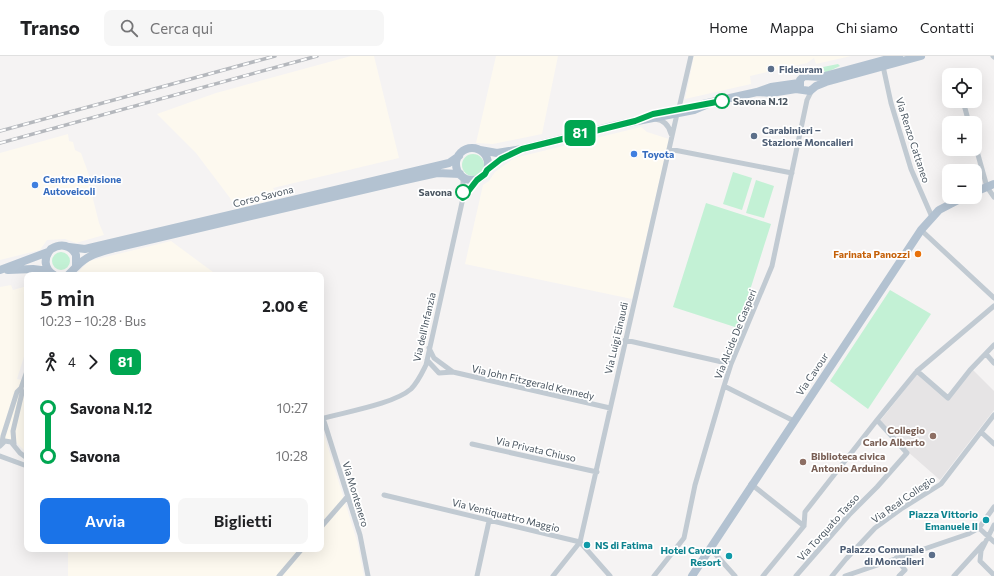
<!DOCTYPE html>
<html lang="it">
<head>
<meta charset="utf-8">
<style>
	body { margin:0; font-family:Commissioner,sans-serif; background:#f6f6f6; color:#202124; height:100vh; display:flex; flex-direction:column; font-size:15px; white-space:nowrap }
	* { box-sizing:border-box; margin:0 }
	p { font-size:13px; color:#757577 }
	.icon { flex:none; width:22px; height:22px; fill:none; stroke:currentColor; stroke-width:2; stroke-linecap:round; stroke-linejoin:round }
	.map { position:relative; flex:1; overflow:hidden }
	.side { position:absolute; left:24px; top:216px; width:300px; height:280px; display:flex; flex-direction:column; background:#fff; border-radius:8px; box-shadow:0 4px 16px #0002 }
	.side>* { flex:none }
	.badge { padding:0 8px; border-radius:6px; font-size:14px; line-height:26px }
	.tools { position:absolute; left:942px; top:12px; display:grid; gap:8px }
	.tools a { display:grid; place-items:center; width:40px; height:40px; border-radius:8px; background:#fff; box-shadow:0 4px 16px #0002; font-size:20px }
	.map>.badge { position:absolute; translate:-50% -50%; box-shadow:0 0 0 2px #fff }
	.legs { display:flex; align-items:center; gap:6px; height:44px; padding:0 16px; font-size:13px }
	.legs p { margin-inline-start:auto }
	.overview { display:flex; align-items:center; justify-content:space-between; height:68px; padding:0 16px }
	h1 { font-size:22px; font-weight:600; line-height:30px }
	.action { display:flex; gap:8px; margin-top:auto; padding:8px 16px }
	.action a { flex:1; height:46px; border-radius:8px; background:#1a73e8; color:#fff; font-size:16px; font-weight:600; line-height:46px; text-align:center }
	.action a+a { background:#f6f6f6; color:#202124 }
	ul { padding:0 16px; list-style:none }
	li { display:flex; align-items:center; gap:14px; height:48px; font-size:15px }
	li i { display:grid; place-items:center; width:6px; height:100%; margin:0 5px; background:currentColor }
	li i::after { content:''; width:10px; height:10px; margin:-5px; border:3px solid; border-radius:50%; background:#fff }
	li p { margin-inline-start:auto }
	li:first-child i { background:linear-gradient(#0000 50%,currentColor 0) }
	li:last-child i { background:linear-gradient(currentColor 50%,#0000 0) }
	header { display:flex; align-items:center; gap:24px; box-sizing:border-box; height:56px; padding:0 20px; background:#fff; border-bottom:1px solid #e0e0e0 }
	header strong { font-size:19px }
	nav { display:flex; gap:22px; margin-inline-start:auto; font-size:14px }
	.search { width:280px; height:36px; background:#f6f6f6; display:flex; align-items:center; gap:10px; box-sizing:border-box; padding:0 14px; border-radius:8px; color:#757577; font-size:15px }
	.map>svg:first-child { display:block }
</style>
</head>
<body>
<header>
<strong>Transo</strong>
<div class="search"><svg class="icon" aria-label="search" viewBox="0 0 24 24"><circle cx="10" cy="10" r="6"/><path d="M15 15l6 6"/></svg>Cerca qui</div>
<nav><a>Home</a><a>Mappa</a><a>Chi siamo</a><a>Contatti</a></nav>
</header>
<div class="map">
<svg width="994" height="520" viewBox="0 0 994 520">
	<rect width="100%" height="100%" fill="#f5f3f3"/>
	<path fill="#fdf9ef" d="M 351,0 L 374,0 L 399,102 L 273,132 L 279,142 L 235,153 L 230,142 L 196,97 L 157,58 L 216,37 Z
		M 496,0 L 558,0 L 542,78 L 493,88 L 476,87 Z
		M 694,0 L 851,0 L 816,8 L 814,2 L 807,7 L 750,20 L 751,28 L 685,43 Z
		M 641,71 L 647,76 L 669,83 L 632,243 L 465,208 L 483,129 L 489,125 L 495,116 L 514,102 Z
		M 68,78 L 69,85 L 73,86 L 75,94 L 81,97 L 89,119 L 89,127 L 99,167 L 104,179 L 76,187 L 65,183 L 47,184 L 40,194 L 0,204 L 0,97 Z
		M 171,185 L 217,219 L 75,219 L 89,205 Z
		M 11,229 L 13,234 L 27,230 L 27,291 L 17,323 L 27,325 L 27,397 L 16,386 L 0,385 L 0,231 Z
		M 321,369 L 357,485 L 364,520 L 68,520 L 68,493 L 321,493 Z"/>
	<path fill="#e6e4e5" d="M 973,314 L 994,335 L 994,354 L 940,424 L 907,395 L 880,365 L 918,317 L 948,343 Z"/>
	<path fill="#c3f1d5" d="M 838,8 L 840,10 L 825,17 L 823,11 Z
		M462 109a11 11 0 1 1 22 0a11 11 0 1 1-22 0Z
		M 733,116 L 752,122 L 742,154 L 723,148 Z
		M 756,124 L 774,130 L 764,162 L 746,157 Z
		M 706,147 L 771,168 L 738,272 L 673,251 Z
		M52 205a9 9 0 1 1 18 0a9 9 0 1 1-18 0Z
		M 890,234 L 931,258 L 868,353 L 830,325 Z"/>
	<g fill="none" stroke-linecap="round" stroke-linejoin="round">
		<path stroke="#c1cad2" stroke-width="5" d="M 993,0 L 994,1
			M 883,10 L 891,47 L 911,113 L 932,161
			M 963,45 L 969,67
			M 679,52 L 691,0
			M 655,63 C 664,64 669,69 671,78
			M 975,88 L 987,131 L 994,141
			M 669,93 L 792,117
			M 463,142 L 477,124
			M 921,174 L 994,242
			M 625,284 L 731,308
			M 429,292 L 434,302 L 453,316 L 610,352
			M 986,298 L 994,307
			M 427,304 L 439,317 L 453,316
			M 917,315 L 948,342 L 970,314 L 994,289
			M 724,330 L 794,365
			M 323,362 L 360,479 L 368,520
			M 321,363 C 345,356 394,348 411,333 C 418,326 422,317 426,309 L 463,142 L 463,121
			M 981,376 L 994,388
			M 2,387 L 3,380 L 17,336 L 21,332
			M 14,388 L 13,375 L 22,337 L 21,332 L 27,315
			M 472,388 L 597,416
			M 0,390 L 5,385 L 11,386 L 20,397 L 27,402
			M 0,400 L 27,410
			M 751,428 L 804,470
			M 384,439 L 580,486 L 610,520
			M 994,469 L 981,495 L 980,505 L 994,519
			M 321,471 L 348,440
			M 979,472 L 994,486
			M 710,492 L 735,520
			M 896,502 L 905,514 L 899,520
			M 279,520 L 302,493
			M 477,520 L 489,465
			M 553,520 L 580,486 L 677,58
			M 654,520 L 684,482 L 695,429 L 724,330 L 731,308 L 772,210 L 807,44 L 812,34
			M 763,520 L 804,470 L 805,456 L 877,364 L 917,315 L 994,250
			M 796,520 L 849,459 L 877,431 L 907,397 L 877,364
			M 832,520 L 846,503 L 875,472 L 901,453 L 941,428 L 994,359
			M 845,520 L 968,478 L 979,472 L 994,451
			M 954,520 L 983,488"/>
		<path stroke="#b3c2d1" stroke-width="8" d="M 800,32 L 800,24 L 804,20 L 821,21 L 899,0
			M 757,36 L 771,37 L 796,33 L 810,35 L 816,30 L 826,26 L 921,0
			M 703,48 L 757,36 L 771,31 L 799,27
			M456 108a16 16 0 1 1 32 0a16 16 0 1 1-32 0Z
			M 480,94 L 497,97 L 522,93 L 617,69 L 694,54 L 708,48
			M 487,114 L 501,103 L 512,98
			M 975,136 L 994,128
			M 69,191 L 85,193 L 449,107 L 459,100
			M 76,211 C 87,199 100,196 115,192 L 401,125 L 437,117 L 460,118
			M 0,214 L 48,196
			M 8,214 L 33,213 L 49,215
			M 54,219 C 44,213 43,202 51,193 C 61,187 71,189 76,199 L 76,211 L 68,219
			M 692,520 L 921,174 L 939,154 L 964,141"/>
		<defs>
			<path id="rail" d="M 0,75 L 275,0
				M 0,87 L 317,0"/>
		</defs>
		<use href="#rail" stroke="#b5b8bd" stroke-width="3.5"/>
		<use href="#rail" stroke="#fff" stroke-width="2" stroke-dasharray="6" stroke-linecap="butt"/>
	</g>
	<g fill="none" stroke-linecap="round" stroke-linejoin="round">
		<defs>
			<path id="line-1" d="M 463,136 L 463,142 L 477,124 L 485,118 L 487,114 L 501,103 L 522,93 L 635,65 L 653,58 L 722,45"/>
		</defs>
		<use href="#line-1" stroke="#fff" stroke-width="9"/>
		<use href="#line-1" stroke="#00a651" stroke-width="6"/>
	</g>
	<g fill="#5c6f8a" stroke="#fff" stroke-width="1.5">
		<circle cx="771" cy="13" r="4"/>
		<circle cx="754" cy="80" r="4"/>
		<circle cx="932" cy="499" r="4"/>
	</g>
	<g fill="#fff" stroke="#00a651" stroke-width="2">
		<circle cx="722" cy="45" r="7"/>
		<circle cx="463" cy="136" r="7"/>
	</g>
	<g fill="#3f7fe0" stroke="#fff" stroke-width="1.5">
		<circle cx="634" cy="98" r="4"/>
		<circle cx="35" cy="129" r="4"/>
	</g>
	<circle fill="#e8710a" stroke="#fff" stroke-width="1.5" cx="918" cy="198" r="4"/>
	<g fill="#8d6e63" stroke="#fff" stroke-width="1.5">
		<circle cx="933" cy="380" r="4"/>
		<circle cx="803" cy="406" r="4"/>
	</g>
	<g fill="#0f9aa8" stroke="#fff" stroke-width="1.5">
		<circle cx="986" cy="464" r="4"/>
		<circle cx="587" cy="489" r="4"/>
		<circle cx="729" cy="500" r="4"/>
	</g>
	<g text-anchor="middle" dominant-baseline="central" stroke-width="3.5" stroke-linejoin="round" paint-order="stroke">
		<g font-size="10" font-weight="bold" fill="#4e5e75" stroke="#fff" text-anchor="start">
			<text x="779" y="13">Fideuram</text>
			<text x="762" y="74">Carabinieri –<tspan x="762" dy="12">Stazione Moncalieri</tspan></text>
			<text x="924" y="493" text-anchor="end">Palazzo Comunale<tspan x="924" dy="12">di Moncalieri</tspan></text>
		</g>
		<g font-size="10" font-weight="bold" fill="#4a5661" stroke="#fff" text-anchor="start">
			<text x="733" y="45">Savona N.12</text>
			<text x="452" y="136" text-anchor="end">Savona</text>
		</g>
		<g font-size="10" fill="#4a5661" stroke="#fff">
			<text transform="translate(913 84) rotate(72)">Via Renzo Cattaneo</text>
			<text transform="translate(263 140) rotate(-14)">Corso Savona</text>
			<text transform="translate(424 271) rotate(-77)">Via dell'Infanzia</text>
			<text transform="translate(735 278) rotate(-68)">Via Alcide De Gasperi</text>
			<text transform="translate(616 282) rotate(-77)">Via Luigi Einaudi</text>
			<text transform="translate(812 318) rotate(-56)">Via Cavour</text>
			<text transform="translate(533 326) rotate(13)">Via John Fitzgerald Kennedy</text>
			<text transform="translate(536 393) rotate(13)">Via Privata Chiuso</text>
			<text transform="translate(356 438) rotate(73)">Via Montenero</text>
			<text transform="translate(903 443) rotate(-35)">Via Real Collegio</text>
			<text transform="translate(506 459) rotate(14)">Via Ventiquattro Maggio</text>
			<text transform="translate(828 471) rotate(-48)">Via Torquato Tasso</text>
		</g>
		<g font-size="10" font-weight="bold" fill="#366cbe" stroke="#fff" text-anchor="start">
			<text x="642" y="98">Toyota</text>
			<text x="43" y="123">Centro Revisione<tspan x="43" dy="12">Autoveicoli</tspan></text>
		</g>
		<g font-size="10" font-weight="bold" fill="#c56008" stroke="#fff" text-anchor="end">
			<text x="910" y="198">Farinata Panozzi</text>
		</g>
		<g font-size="10" font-weight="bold" fill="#785e54" stroke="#fff" text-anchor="end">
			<text x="925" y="374">Collegio<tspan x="925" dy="12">Carlo Alberto</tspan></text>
			<text x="811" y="400" text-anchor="start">Biblioteca civica<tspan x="811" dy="12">Antonio Arduino</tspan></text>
		</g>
		<g font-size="10" font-weight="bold" fill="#0d838f" stroke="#fff" text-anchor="end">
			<text x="978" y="458">Piazza Vittorio<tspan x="978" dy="12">Emanuele II</tspan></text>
			<text x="595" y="489" text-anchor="start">NS di Fatima</text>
			<text x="721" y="494">Hotel Cavour<tspan x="721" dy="12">Resort</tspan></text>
		</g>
	</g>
</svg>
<div class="tools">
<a><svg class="icon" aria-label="locate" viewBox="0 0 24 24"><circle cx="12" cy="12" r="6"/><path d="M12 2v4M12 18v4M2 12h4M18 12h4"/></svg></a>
<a>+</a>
<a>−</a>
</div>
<b class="badge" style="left:580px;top:77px;background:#00a651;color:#fff">81</b>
<section class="side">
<div class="overview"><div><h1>5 min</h1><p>10:23 – 10:28 · Bus</p></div><b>2.00 €</b></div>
<div class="legs"><svg class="icon" aria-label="walk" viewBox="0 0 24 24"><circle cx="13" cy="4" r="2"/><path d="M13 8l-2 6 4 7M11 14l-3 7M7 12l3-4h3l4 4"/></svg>4<svg class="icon" aria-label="forward" viewBox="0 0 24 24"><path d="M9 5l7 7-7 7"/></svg><b class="badge" style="background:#00a651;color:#fff">81</b></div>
<ul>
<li><i style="color:#00a651"></i><b>Savona N.12</b><p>10:27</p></li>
<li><i style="color:#00a651"></i><b>Savona</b><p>10:28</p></li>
</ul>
<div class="action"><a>Avvia</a><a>Biglietti</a></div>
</section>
</div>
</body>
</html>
